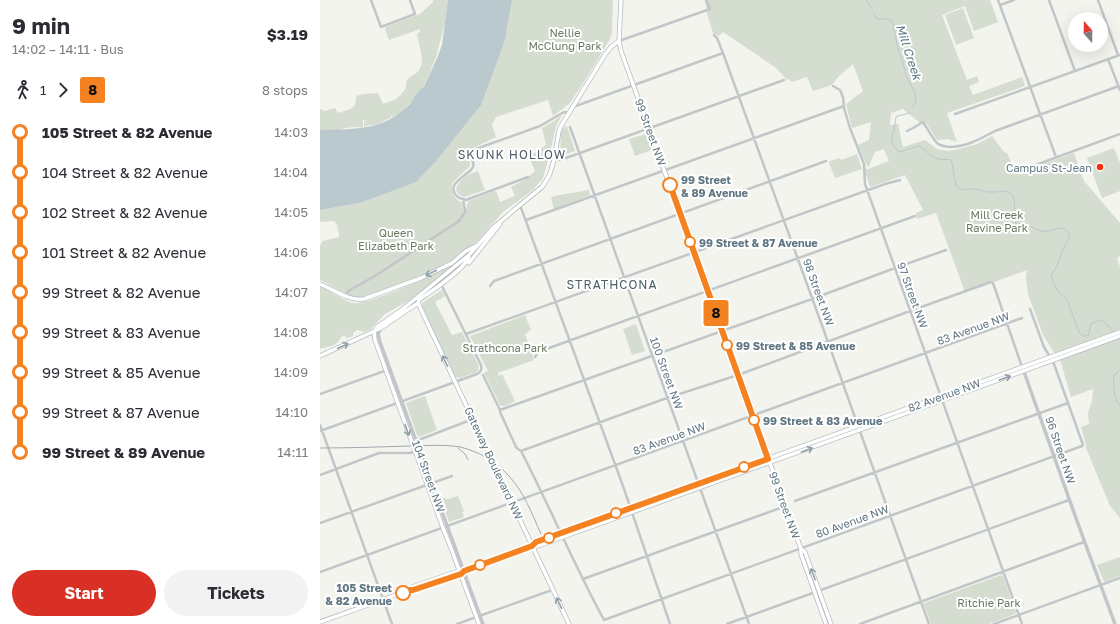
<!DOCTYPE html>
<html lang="en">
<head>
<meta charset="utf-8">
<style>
	body { margin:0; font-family:"Golos Text",sans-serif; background:#f2f2f3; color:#2b2b33; height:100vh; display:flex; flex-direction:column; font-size:15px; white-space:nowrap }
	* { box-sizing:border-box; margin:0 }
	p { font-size:13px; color:#7c7c81 }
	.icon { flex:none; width:22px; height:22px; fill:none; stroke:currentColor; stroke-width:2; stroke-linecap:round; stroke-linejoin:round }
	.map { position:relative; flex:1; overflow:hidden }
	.drawer { display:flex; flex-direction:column; background:#fff; width:320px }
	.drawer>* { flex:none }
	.badge { padding:0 8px; border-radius:3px; font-size:14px; line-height:26px }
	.needle { width:26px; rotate:340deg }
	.buttons { position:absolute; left:748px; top:12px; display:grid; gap:8px }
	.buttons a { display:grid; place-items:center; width:40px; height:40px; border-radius:50%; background:#fff; box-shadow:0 4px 16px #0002; font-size:20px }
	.map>.badge { position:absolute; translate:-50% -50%; box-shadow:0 0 0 2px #fff }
	.legs { display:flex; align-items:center; gap:6px; height:44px; padding:0 12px; font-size:13px }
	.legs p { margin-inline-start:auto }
	.summary { display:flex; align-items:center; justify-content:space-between; height:68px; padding:0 12px }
	h1 { font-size:22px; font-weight:700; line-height:30px }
	.primary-button { display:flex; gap:8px; margin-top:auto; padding:8px 12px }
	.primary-button a { flex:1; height:46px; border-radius:24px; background:#d93025; color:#fff; font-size:16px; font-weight:700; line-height:46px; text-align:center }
	.primary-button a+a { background:#f2f2f3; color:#2b2b33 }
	ul { padding:0 12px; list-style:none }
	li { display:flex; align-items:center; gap:14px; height:40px; font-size:15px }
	li i { display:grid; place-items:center; width:6px; height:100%; margin:0 5px; background:currentColor }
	li i::after { content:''; width:10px; height:10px; margin:-5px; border:3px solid; border-radius:50%; background:#fff }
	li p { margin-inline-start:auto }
	li:first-child i { background:linear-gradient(#0000 50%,currentColor 0) }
	li:last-child i { background:linear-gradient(currentColor 50%,#0000 0) }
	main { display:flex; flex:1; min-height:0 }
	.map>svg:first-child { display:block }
</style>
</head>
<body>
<main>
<section class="drawer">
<div class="summary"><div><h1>9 min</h1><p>14:02 – 14:11 · Bus</p></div><b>$3.19</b></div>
<div class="legs"><svg class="icon" aria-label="walk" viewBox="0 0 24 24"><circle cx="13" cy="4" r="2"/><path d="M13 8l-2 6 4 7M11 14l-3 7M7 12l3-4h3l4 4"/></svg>1<svg class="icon" aria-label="forward" viewBox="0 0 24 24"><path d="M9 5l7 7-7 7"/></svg><b class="badge" style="background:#f58220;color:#111">8</b><p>8 stops</p></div>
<ul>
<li><i style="color:#f58220"></i><b>105 Street &amp; 82 Avenue</b><p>14:03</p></li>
<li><i style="color:#f58220"></i><span>104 Street &amp; 82 Avenue</span><p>14:04</p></li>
<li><i style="color:#f58220"></i><span>102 Street &amp; 82 Avenue</span><p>14:05</p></li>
<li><i style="color:#f58220"></i><span>101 Street &amp; 82 Avenue</span><p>14:06</p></li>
<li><i style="color:#f58220"></i><span>99 Street &amp; 82 Avenue</span><p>14:07</p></li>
<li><i style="color:#f58220"></i><span>99 Street &amp; 83 Avenue</span><p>14:08</p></li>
<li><i style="color:#f58220"></i><span>99 Street &amp; 85 Avenue</span><p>14:09</p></li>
<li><i style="color:#f58220"></i><span>99 Street &amp; 87 Avenue</span><p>14:10</p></li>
<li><i style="color:#f58220"></i><b>99 Street &amp; 89 Avenue</b><p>14:11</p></li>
</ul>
<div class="primary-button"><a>Start</a><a>Tickets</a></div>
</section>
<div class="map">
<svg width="800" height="624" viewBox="0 0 800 624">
	<rect width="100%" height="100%" fill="#f4f4ef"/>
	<path fill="#d5dcd0" d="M 113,0 L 128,0 L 125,23 L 116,57 L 104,87 L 90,103 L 76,117 L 71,113 L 70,114 L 72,117 L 58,124 L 46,126 L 46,120 L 43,120 L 43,128 C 33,125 23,129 13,131 C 9,131 4,131 0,131 L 0,109 L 5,111 L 15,108 L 18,113 C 28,110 37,109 36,96 L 44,94 L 58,93 L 63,104 C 76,100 78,99 86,88 C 85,72 97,79 101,66 C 104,56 98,44 97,34 L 100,32 L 100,29 L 69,40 L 65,29 L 66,27 L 100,14 L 113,2 Z
		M 192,0 L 293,0 L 292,32 L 290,39 L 271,71 L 250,103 L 233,116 L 228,100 L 176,117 L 172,125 L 176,137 L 149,150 C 146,156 151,160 150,166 L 133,182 C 129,192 134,198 142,203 L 143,212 L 145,214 L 147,205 L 149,201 L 175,191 L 177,193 L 180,202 L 195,196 L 191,187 L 206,179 L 215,171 L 209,157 L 226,145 L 222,128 L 234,121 L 242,115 L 236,126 L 229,157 L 223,178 L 213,190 L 183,212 L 155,244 L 144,250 L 132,260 L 89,282 L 43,297 C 28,299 14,286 0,280 L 0,245 L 3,241 L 19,237 L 19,234 L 17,225 L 14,221 L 0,222 L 0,210 L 40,203 L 68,192 L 185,40 Z
		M 385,0 L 670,0 L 678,22 L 654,31 L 645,6 L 622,15 L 647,80 L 657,76 L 659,82 L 649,86 L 653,95 L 702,77 L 705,86 L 627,113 L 637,142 L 628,139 L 617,140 L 606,123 L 600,123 L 583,109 L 571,113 L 570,125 L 578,124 L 583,147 L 605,140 L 617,149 L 628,151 L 639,149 L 657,144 L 672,136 L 684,152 L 687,153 L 694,168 L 701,166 L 700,170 L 703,173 L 706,173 L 709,172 L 710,169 L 754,153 L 764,181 L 800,223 L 800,256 L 797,258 L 800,267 L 800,518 L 790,506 L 766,448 L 766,445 L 761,427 L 769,424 L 768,413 L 772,401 L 773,389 L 751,397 L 739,356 L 733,351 L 723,335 L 708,294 L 706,278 L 707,270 L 674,282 L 671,282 L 645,292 L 616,213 L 597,219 L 596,213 L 603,210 L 585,175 L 550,187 L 544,169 L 548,169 L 569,161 L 564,149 L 555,152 L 548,168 L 538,145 L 549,140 L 551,122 L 532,128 L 526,104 L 543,91 L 533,64 L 518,77 L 512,85 L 493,91 L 487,77 L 472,82 L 469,79 L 467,80 L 456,68 L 403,32 L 399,36 L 393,33 L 387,14 Z
		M 643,8 L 654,38 L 636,45 L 625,15 Z
		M 247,126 L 255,151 L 241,156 L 240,153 L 241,133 L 244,127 Z
		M 326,134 L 332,150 L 315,156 L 309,139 Z
		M 794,148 L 800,163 L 800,191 L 782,198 L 767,158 Z
		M 537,154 L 542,169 L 515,178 L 509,163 L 510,161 L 520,158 L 521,160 Z
		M 158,171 L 165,190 L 144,197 L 139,195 L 136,190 C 137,180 149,174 158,171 Z
		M 269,190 L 270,195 L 234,209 L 231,198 L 234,196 Z
		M 135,264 L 130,269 L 90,300 L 65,314 L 51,329 L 45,332 L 37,330 L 33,333 L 33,336 L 27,338 L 24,335 C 20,337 20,340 17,343 C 12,347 5,347 0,349 L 0,285 C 6,289 27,302 32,303 C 42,304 53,299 62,296 C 87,287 111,275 135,264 Z
		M 122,290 L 125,296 L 115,302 L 132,335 L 142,332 L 159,366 L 157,372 L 140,378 L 135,377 L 102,308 L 102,303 Z
		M 205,315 L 211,330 L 205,334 L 214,360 L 178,373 L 179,376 L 182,374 L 195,401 C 191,403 186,408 180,405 L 164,373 L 168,371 L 150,336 Z
		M 316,324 L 325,351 L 312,355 L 303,329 Z
		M 105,396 L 117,430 L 99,437 L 97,435 L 86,403 Z
		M 138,496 L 144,511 L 142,512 L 144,517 L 129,522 L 121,499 L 122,497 C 128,501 132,497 138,496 Z
		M 800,557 L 800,576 L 784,582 L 777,565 Z
		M 681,575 L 683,576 L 696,612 L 695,614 L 669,624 L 611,624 L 604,605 L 604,603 Z"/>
	<path fill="#bac9cd" d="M 128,0 L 192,0 L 185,40 L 161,105 L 116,161 L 96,182 L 40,203 L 0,210 L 0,130 C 29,129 59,131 82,111 C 84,109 87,107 89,105 C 94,99 97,90 104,87 L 117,58 L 122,45 Z"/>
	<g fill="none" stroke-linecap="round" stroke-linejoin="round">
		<path stroke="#bac9cd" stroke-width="1" d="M 546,0 L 552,9
			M 553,12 L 557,19 C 563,19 569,17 573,23 L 578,49 L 583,63 L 586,75 L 595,93 L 596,101 L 592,108
			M 71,113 L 74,118
			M 589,113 L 578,116 L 576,117 C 575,122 575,126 574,130 C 571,140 570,143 578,151 L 580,152 L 598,146 C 605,148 608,155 615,158 C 620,160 626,159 631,160 C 634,167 633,183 638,188 C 642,191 648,189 653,189 C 659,189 663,192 669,192 C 678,193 689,187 694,198 L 696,226 L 698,231 L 709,226 C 713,227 717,230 721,231 C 734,233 744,220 750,237 L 742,251 L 738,264 L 732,274 L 731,277 L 737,290 L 747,300 L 759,332 L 763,336 L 768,336 L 771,324 L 779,320 L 784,322 L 794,332
			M 45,121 L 45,128
			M 800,370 C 800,370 795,374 795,374 C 791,382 795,400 800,406"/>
		<defs>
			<path id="secondary" d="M 301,0 L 299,41 L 301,51 L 481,549 L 481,554 L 506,624
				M 149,263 L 180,224
				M 0,284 C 15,290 28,301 44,299 L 101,278 L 132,263 L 146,251 L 156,246
				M 98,303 L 249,624
				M 54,332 L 57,327 L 84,308 L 149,255 L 174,227 L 200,205 L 222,187 L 229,176 L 231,170 L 234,160 L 239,131 L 241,126 L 286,53 L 292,46 L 299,41
				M 54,332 L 55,340 L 123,528 L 131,548 L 159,624
				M 0,356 L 61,328 L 98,303 L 99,300 C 110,292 149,267 149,255
				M 212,546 L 218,546 L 800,336
				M 481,549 L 485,552 L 511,624
				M 90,590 L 92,587 L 141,570
				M 0,622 L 90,590 L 93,591 L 141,574 L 144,571 L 212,546 L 216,542 L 800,332"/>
		</defs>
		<use href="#secondary" stroke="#b5bbbf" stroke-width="5"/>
		<path stroke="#c1c6c8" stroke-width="2.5" d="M 51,0 L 61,27 L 95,14 L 90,0
			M 678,0 L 736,157
			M 729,0 L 755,71
			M 778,0 L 798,55
			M 680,5 L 694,0
			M 394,35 L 397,38 L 403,53 L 508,342 L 609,624
			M 299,41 L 390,9 L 386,0
			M 788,59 L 800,90
			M 513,86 L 520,90 L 523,97 L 524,108 L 530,128 L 544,164 L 545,184 L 702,624
			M 253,107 L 403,53
			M 635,114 L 800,55
			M 250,127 L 429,624
			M 587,131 L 593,128 L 603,122 C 607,128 613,139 617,143 C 620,146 624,146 629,147 C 646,147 660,139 675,131 L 799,86
			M 234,160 L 240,160 L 260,153 L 464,80
			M 705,169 L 800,134
			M 208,177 L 146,200 C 142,199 137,198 135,194 C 127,182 150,175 153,167 C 155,162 151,159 150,155 L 153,150 L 220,126 L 244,112 L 249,113
			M 200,205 L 303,486 L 350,624
			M 206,220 L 524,106
			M 170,286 L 174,281 L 506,161
			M 24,296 L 30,290 L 55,276 L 139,221 L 145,212 L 143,199
			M 146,334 L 565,184 L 580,180
			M 215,357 L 218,352 L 595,216
			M 163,375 L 180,410 L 180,412 L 196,447 L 198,449 L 201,451 C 230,507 254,565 284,620 L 762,446 L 763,445 L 762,442 L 734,364 L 724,347 L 710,309
			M 0,394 L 70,369
			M 180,410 L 492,299 L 575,268 L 626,250
			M 0,425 L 72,624
			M 0,431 L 157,374 C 161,372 162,369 161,365 L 121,284
			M 96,441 L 153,419
			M 201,451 L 344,399 L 418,375 L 590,311 L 671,282 L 673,283 L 702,367
			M 0,475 L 59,453 L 90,453 L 100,450
			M 475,501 L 748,403
			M 0,523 L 132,476
			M 0,572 L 702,318
			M 263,579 L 466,506
			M 137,624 L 232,590
			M 407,624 L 749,500
			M 540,624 L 764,542
			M 674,624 L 800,578"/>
		<path stroke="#c1c6c8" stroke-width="3.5" d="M 61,328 L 58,334 L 60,342 L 163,624
			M 703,369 L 757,521 L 795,624"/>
		<use href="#secondary" stroke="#fff" stroke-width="3.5"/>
		<path stroke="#a1a9ad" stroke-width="1" d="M 0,448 C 29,448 59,447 88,446 C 105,446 123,444 140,447 C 158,451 177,462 189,476 C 204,492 212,514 221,534
			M 138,448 L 145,454 L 148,460"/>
	</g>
	<defs><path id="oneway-shaft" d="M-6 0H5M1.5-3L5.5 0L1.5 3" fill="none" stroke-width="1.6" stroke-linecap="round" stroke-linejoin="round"/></defs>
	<g stroke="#90a0a8">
		<use href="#oneway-shaft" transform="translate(111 273) rotate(154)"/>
		<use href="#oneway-shaft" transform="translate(23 346) rotate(-25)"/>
		<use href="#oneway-shaft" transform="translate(125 361) rotate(-116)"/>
		<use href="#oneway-shaft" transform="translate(685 378) rotate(-20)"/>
		<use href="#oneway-shaft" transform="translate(87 430) rotate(70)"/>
		<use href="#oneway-shaft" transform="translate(487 450) rotate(-20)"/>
		<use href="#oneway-shaft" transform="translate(493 574) rotate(-110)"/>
		<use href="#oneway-shaft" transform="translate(239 603) rotate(-115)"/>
	</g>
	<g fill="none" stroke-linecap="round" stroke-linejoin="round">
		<defs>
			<path id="line-1" d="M 83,593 L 90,590 L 93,590 L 141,574 L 144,571 L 212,546 L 216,542 L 448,459 L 350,185"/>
		</defs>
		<use href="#line-1" stroke="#fff" stroke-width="9"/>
		<use href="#line-1" stroke="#f58220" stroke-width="6"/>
	</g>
	<circle fill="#f52e0e" stroke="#fff" stroke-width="1.5" cx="780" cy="167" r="4"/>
	<g fill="#fff" stroke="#f58220" stroke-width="2">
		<circle cx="350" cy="185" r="7"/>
		<circle cx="370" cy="242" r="5"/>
		<circle cx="407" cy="345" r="5"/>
		<circle cx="434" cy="420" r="5"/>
		<circle cx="424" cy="467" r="5"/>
		<circle cx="296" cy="513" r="5"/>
		<circle cx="229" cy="538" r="5"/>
		<circle cx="160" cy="565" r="5"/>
		<circle cx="83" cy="593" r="7"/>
	</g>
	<g text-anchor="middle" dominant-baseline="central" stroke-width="4" stroke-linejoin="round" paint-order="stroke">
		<g font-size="11" fill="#677a5f" stroke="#fff">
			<text x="245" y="32">Nellie<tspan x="245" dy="13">McClung Park</tspan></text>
			<text x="677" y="214">Mill Creek<tspan x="677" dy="13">Ravine Park</tspan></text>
			<text x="76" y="232">Queen<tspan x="76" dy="13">Elizabeth Park</tspan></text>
			<text x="185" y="347">Strathcona Park</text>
			<text x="669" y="602">Ritchie Park</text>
		</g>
		<g font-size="11" fill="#607783" stroke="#fff">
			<text transform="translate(331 132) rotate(70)">99 Street NW</text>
			<text transform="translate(499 292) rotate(70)">98 Street NW</text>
			<text transform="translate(593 295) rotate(70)">97 Street NW</text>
			<text transform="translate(653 328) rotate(-20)">83 Avenue NW</text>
			<text transform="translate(347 373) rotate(70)">100 Street NW</text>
			<text transform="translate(624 395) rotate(-20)">82 Avenue NW</text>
			<text transform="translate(349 438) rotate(-20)">83 Avenue NW</text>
			<text transform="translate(741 450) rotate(71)">96 Street NW</text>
			<text transform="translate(174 463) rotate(65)">Gateway Boulevard NW</text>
			<text transform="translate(109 476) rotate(70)">104 Street NW</text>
			<text transform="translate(465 505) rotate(70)">99 Street NW</text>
			<text transform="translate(532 521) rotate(-20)">80 Avenue NW</text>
		</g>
		<g font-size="11" fill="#607783" stroke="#fff" text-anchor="end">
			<text x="772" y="167">Campus St-Jean</text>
		</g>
		<g font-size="11" font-weight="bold" fill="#607783" stroke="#fff" text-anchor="start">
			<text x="361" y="179">99 Street<tspan x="361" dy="13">&amp; 89 Avenue</tspan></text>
			<text x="379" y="242">99 Street &amp; 87 Avenue</text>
			<text x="416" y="345">99 Street &amp; 85 Avenue</text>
			<text x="443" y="420">99 Street &amp; 83 Avenue</text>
			<text x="72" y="587" text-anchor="end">105 Street<tspan x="72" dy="13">&amp; 82 Avenue</tspan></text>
		</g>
		<g font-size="12" font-style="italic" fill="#5b7b82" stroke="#fff">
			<text transform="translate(589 52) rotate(72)">Mill Creek</text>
		</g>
		<g font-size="12" letter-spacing="1" fill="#4e5f68" stroke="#fff">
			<text x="192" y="154">SKUNK HOLLOW</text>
			<text x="292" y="284">STRATHCONA</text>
		</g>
	</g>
</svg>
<div class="buttons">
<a><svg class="needle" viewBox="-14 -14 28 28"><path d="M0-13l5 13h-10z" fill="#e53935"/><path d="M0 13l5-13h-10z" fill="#7c7c81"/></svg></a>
</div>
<b class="badge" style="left:396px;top:313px;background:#f58220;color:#111">8</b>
</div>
</main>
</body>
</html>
